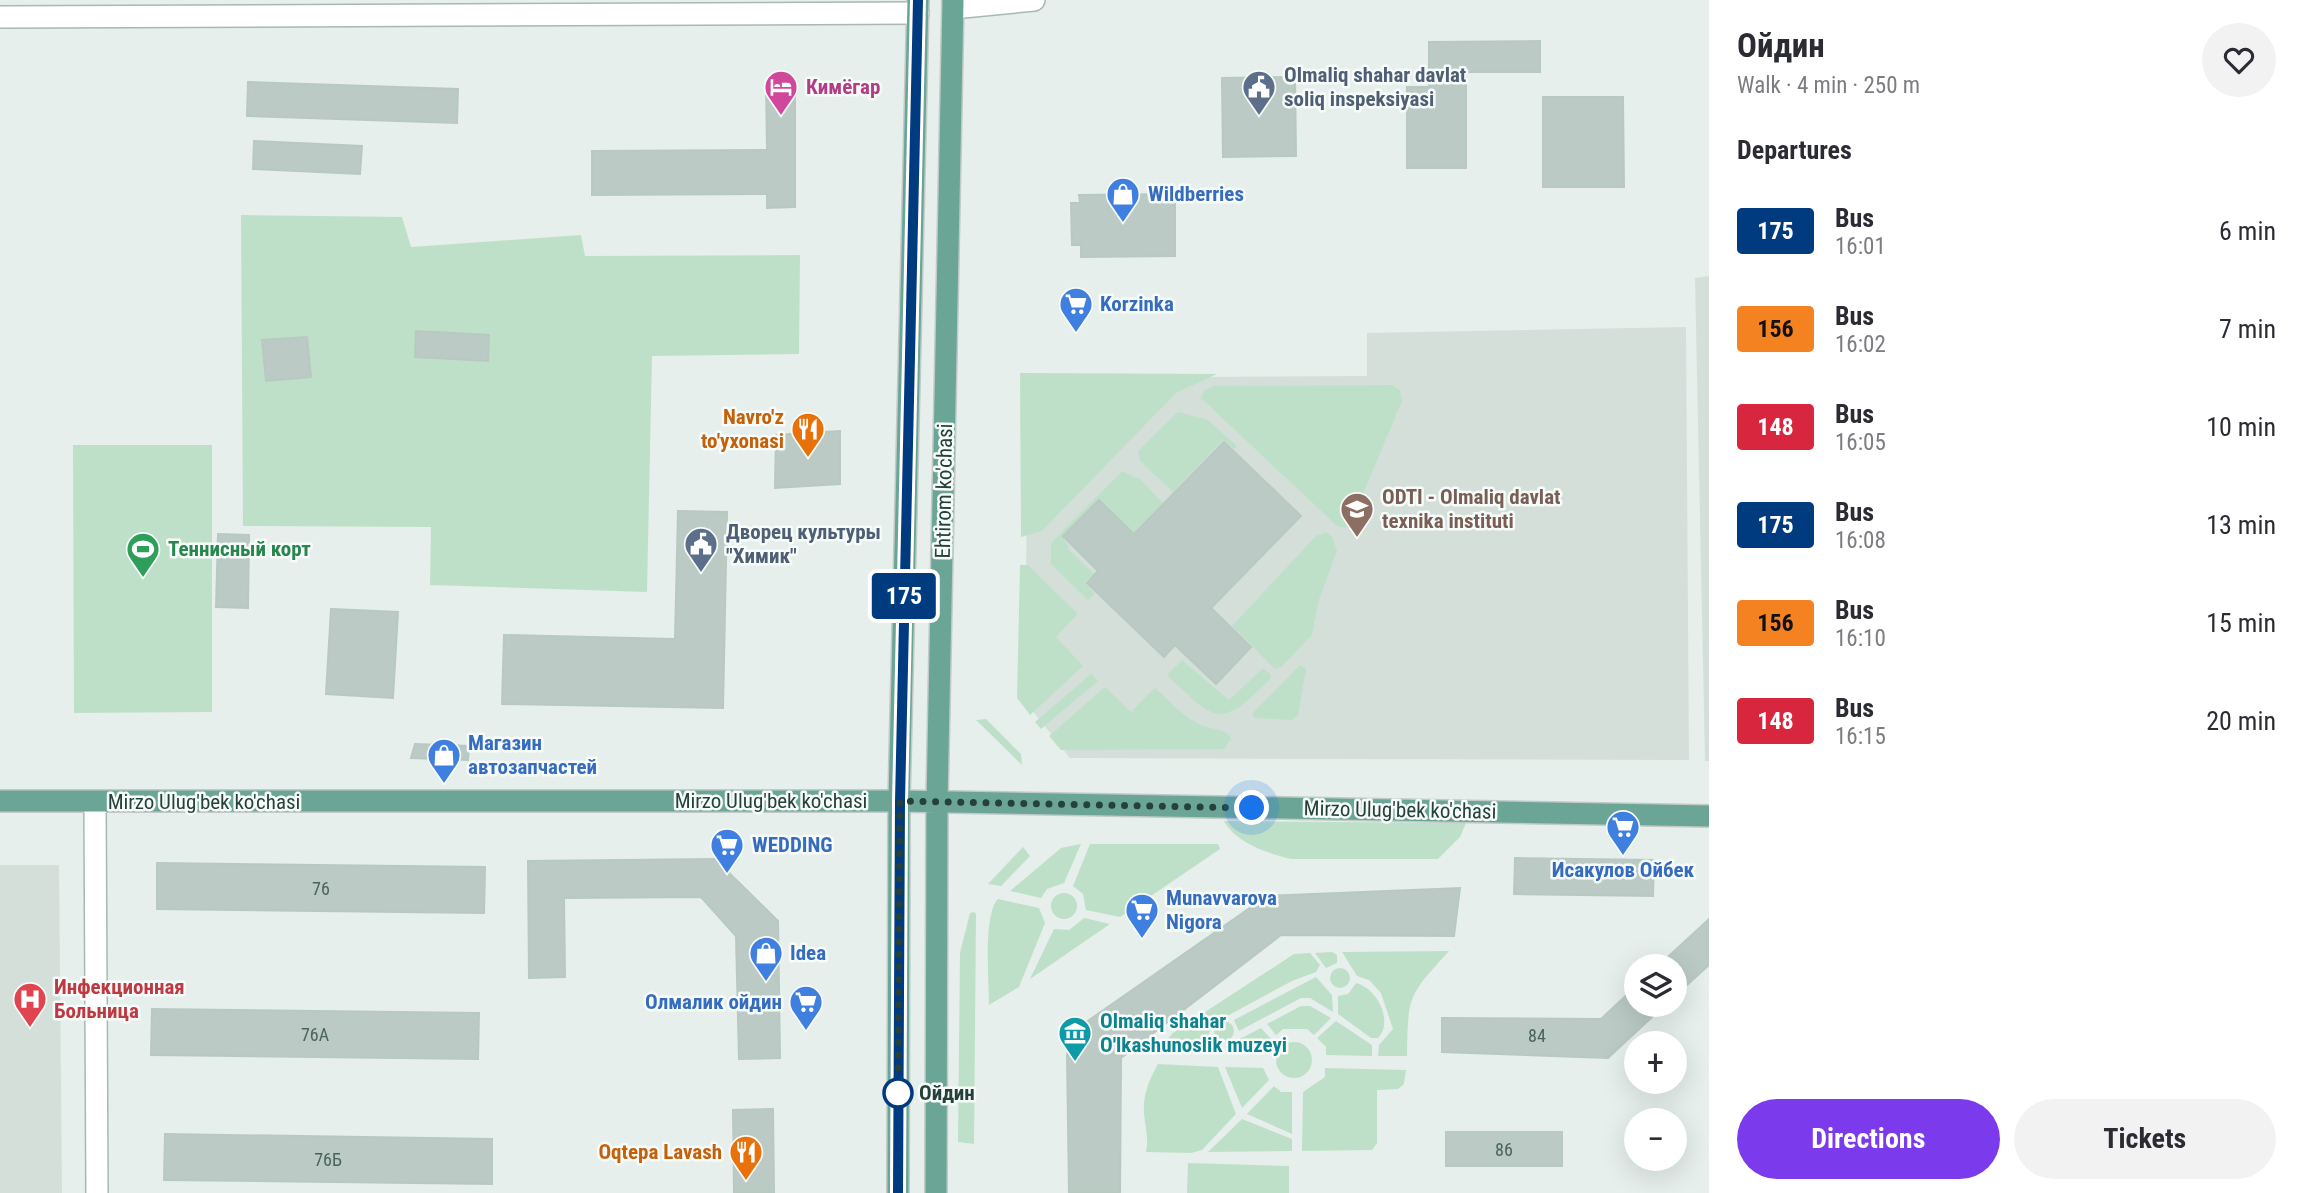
<!DOCTYPE html>
<html lang="en">
<head>
<meta charset="utf-8">
<style>
	body { margin:0; font-family:"Roboto Condensed",sans-serif; background:#f2f2f3; color:#2b2b33; height:100vh; display:flex; flex-direction:column; font-size:26px; white-space:nowrap }
	* { box-sizing:border-box; margin:0 }
	p { font-size:23px; color:#7c7c81 }
	.icon { flex:none; width:38px; height:38px; fill:none; stroke:currentColor; stroke-width:2; stroke-linecap:round; stroke-linejoin:round }
	.map { position:relative; flex:1; overflow:hidden }
	.drawer { display:flex; flex-direction:column; background:#fff; width:595px }
	.drawer>* { flex:none }
	.badge { padding:0 14px; border-radius:5px; font-size:24px; line-height:46px }
	.tools { position:absolute; left:1624px; top:954px; display:grid; gap:14px }
	.tools a { display:grid; place-items:center; width:63px; height:63px; border-radius:50%; background:#fff; box-shadow:0 7px 28px #0002; font-size:35px }
	.you { position:absolute; width:35px; height:35px; margin:-18px; border:5px solid #fff; border-radius:50%; background:#1a73e8; box-shadow:0 0 0 10px #1a73e833 }
	.map>.badge { position:absolute; translate:-50% -50%; box-shadow:0 0 0 4px #fff }
	h2 { padding:0 28px; font-size:26px; line-height:63px }
	.round { display:grid; place-items:center; flex:none; width:74px; height:74px; border-radius:37px; background:#f2f2f3 }
	.headline { display:flex; align-items:center; justify-content:space-between; height:119px; padding:0 28px }
	h1 { font-size:33px; font-weight:700; line-height:52px }
	.action { display:flex; gap:14px; margin-top:auto; padding:14px 28px }
	.action a { flex:1; height:80px; border-radius:42px; background:#7c3aed; color:#fff; font-size:28px; font-weight:700; line-height:80px; text-align:center }
	.action a+a { background:#f2f2f3; color:#2b2b33 }
	ul { padding:0; list-style:none }
	li { display:flex; align-items:center; gap:21px; height:98px; padding:0 28px }
	li div { flex:1 }
	li b { display:block; font-size:26px }
	li em { font-style:normal }
	li .badge { min-width:77px; font-weight:700; text-align:center }
	main { display:flex; flex:1; min-height:0 }
	.map>svg:first-child { display:block }
</style>
</head>
<body>
<main>
<div class="map">
<svg width="1709" height="1193" viewBox="0 0 1709 1193">
	<rect width="100%" height="100%" fill="#e6efeb"/>
	<path fill="#d4dfda" d="M 1709,276 L 1709,761 L 1705,761 L 1695,278 Z
		M 1686,327 L 1689,760 L 1070,758 L 1024,700 L 1029,378 L 1367,376 L 1367,333 Z
		M 0,865 L 59,865 L 62,1193 L 0,1193 Z"/>
	<path fill="#bfe0c8" d="M 241,215 L 402,217 L 411,247 L 581,235 L 585,256 L 800,255 L 799,354 L 652,356 L 647,592 L 430,585 L 431,527 L 243,526 Z
		M 1020,373 L 1032,373 L 1217,374 L 1176,393 L 1042,531 L 1021,537 Z
		M 1392,385 L 1400,390 L 1402,401 L 1350,525 L 1346,528 L 1337,526 L 1201,398 L 1204,391 L 1214,386 Z
		M 1178,412 L 1208,420 L 1237,446 L 1234,449 L 1223,440 L 1173,492 L 1140,461 L 1138,451 Z
		M 73,445 L 212,445 L 212,712 L 74,713 Z
		M 1122,471 L 1141,480 L 1163,503 L 1134,533 L 1099,499 L 1062,536 L 1069,546 L 1067,548 L 1094,574 L 1085,582 L 1095,594 L 1088,600 L 1051,564 L 1051,543 Z
		M 1326,532 L 1332,537 L 1337,551 L 1319,600 L 1312,635 L 1282,666 L 1275,669 L 1232,626 L 1316,536 Z
		M 1020,565 L 1028,565 L 1076,612 L 1077,615 L 1056,637 L 1083,666 L 1030,715 L 1017,698 Z
		M 1182,660 L 1229,700 L 1263,668 L 1271,675 L 1270,679 C 1220,730 1216,722 1167,675 Z
		M 1300,665 L 1306,669 L 1298,715 L 1292,720 L 1255,718 L 1252,714 Z
		M 1091,674 L 1098,681 L 1041,729 L 1035,722 Z
		M 1105,687 L 1131,712 L 1155,688 C 1170,701 1184,718 1203,726 C 1213,730 1226,728 1231,739 L 1224,749 L 1061,750 L 1049,736 Z
		M 986,719 L 1021,754 L 1022,765 L 976,720 Z
		M 1224,821 L 1466,823 L 1460,837 L 1438,859 L 1291,859 C 1267,853 1236,843 1224,821 Z
		M 1081,844 L 1064,883 L 1047,889 L 1041,898 L 1010,891 L 1061,848 Z
		M 1090,844 L 1218,844 L 1220,849 L 1120,917 L 1086,910 L 1083,894 L 1073,886 Z
		M 1023,847 L 1030,856 L 1001,886 L 988,884 Z
		M1051 906a13 13 0 1 1 26 0a13 13 0 1 1-26 0Z
		M 998,899 L 1039,908 L 1045,923 L 1019,987 L 989,1005 C 989,982 983,914 998,899 Z
		M 974,912 L 976,914 L 974,1144 L 958,1142 L 960,953 L 970,913 Z
		M 1084,918 L 1110,924 L 1030,979 L 1054,929 L 1069,930 Z
		M 1449,951 C 1408,996 1408,995 1407,1056 L 1378,1056 L 1379,1045 L 1393,1029 L 1381,993 L 1369,980 L 1357,976 L 1342,952 Z
		M 1332,952 L 1337,955 L 1337,963 L 1326,968 L 1315,953 Z
		M 1310,953 L 1320,965 L 1316,972 L 1292,981 L 1229,1015 L 1214,1019 L 1209,1033 L 1214,1042 L 1223,1046 L 1222,1053 L 1158,1050 L 1173,1033 L 1294,954 Z
		M1330 978a10 10 0 1 1 20 0a10 10 0 1 1-20 0Z
		M 1316,977 L 1332,995 L 1333,1012 L 1310,998 L 1301,998 L 1239,1031 L 1234,1020 Z
		M 1356,983 C 1377,988 1394,1021 1378,1038 L 1371,1038 L 1338,1014 L 1338,996 L 1348,994 Z
		M 1301,1006 L 1310,1006 L 1331,1018 L 1314,1035 L 1307,1029 L 1283,1029 L 1276,1035 L 1267,1024 Z
		M1214 1031a10 10 0 1 1 20 0a10 10 0 1 1-20 0Z
		M 1336,1021 L 1372,1045 L 1372,1056 L 1326,1055 L 1326,1047 L 1317,1038 Z
		M 1261,1028 L 1271,1039 L 1264,1052 L 1228,1053 L 1228,1045 Z
		M1276 1060a18 18 0 1 1 36 0a18 18 0 1 1-36 0Z
		M 1158,1064 L 1218,1067 L 1236,1114 L 1202,1150 L 1191,1153 L 1146,1152 C 1149,1138 1145,1127 1144,1113 C 1143,1094 1149,1080 1158,1064 Z
		M 1225,1067 L 1263,1068 L 1269,1080 L 1242,1108 Z
		M 1325,1068 L 1406,1070 L 1404,1084 L 1398,1089 L 1377,1090 L 1377,1143 L 1372,1150 L 1302,1151 L 1303,1092 L 1325,1077 Z
		M 1274,1086 L 1281,1092 L 1292,1092 L 1292,1134 L 1247,1114 Z
		M 1242,1119 L 1292,1139 L 1292,1151 L 1208,1152 Z
		M 1188,1163 L 1289,1166 L 1289,1193 L 1187,1193 Z"/>
	<path fill="#bbcac4" stroke="#b8c9c2" stroke-width="2" d="M 1540,41 L 1540,72 L 1466,72 L 1466,168 L 1407,168 L 1407,87 L 1429,87 L 1429,42 Z
		M 1295,77 L 1296,156 L 1223,157 L 1222,78 Z
		M 248,82 L 458,89 L 457,123 L 247,116 Z
		M 766,83 L 795,83 L 795,207 L 767,208 L 767,194 L 592,195 L 592,151 L 767,150 Z
		M 1543,97 L 1623,97 L 1624,187 L 1543,187 Z
		M 254,141 L 362,146 L 360,174 L 253,169 Z
		M 1175,194 L 1175,256 L 1081,257 L 1081,245 L 1072,245 L 1071,203 L 1080,203 L 1079,195 Z
		M 416,331 L 489,335 L 488,361 L 415,357 Z
		M 307,337 L 311,377 L 266,381 L 262,340 Z
		M 840,431 L 840,484 L 775,488 L 776,435 Z
		M 1224,442 L 1301,516 L 1211,608 L 1251,647 L 1216,684 L 1175,645 L 1164,657 L 1087,583 L 1098,571 L 1063,536 L 1099,500 L 1134,534 Z
		M 678,511 L 727,512 L 723,708 L 502,704 L 504,635 L 675,639 Z
		M 218,534 L 249,535 L 248,608 L 216,607 Z
		M 331,609 L 398,612 L 393,698 L 326,694 Z
		M 415,744 L 469,746 L 468,760 L 411,758 Z
		M 1515,858 L 1654,860 L 1653,896 L 1514,894 Z
		M 715,859 L 778,921 L 780,1058 L 739,1059 L 736,936 L 701,897 L 564,898 L 565,977 L 529,978 L 528,861 Z
		M 157,863 L 485,867 L 484,913 L 157,909 Z
		M 1460,888 L 1454,936 L 1281,935 L 1121,1058 L 1120,1193 L 1069,1193 L 1067,1054 L 1085,1023 L 1267,896 Z
		M 1709,919 L 1709,965 L 1675,996 L 1675,966 L 1658,966 Z
		M 1636,986 L 1636,1004 L 1666,1004 L 1608,1058 L 1442,1052 L 1442,1018 L 1601,1019 Z
		M 152,1009 L 479,1013 L 478,1059 L 151,1055 Z
		M 773,1109 L 774,1193 L 734,1193 L 733,1110 Z
		M 1446,1132 L 1562,1132 L 1562,1166 L 1446,1166 Z
		M 165,1134 L 492,1139 L 492,1184 L 164,1180 Z"/>
	<g fill="none" stroke-linecap="round" stroke-linejoin="round">
		<defs>
			<path id="minor" d="M 953,8 L 1034,0
				M 0,17 L 918,13
				M 95,802 L 97,1193"/>
			<path id="major" d="M 0,801 L 899,801 L 1709,816
				M 898,1193 L 899,801 L 918,0
				M 936,1193 L 937,802 L 953,0"/>
		</defs>
		<use href="#minor" stroke="#a8b8b2" stroke-width="24"/>
		<use href="#major" stroke="#c2cac8" stroke-width="24"/>
		<use href="#minor" stroke="#fff" stroke-width="21"/>
		<use href="#major" stroke="#6aa596" stroke-width="21"/>
	</g>
	<g fill="none" stroke-linecap="round" stroke-linejoin="round">
		<defs>
			<path id="line" d="M 898,1193 L 900,801 L 918,0"/>
		</defs>
		<use href="#line" stroke="#fff" stroke-width="16"/>
		<use href="#line" stroke="#003b80" stroke-width="10"/>
		<path stroke="#24423a" stroke-width="7" stroke-dasharray="0 12.6" d="M 898,1093 L 900,801 L 1252,808"/>
	</g>
	<defs>
		<symbol id="hotel-pin" viewBox="-11 -11 22 30"><path d="M0 17L-7.5 6A9.5 9.5 0 1 1 7.5 6Z" fill="#d1479c" stroke="#f7fbf9"/><path d="M-6-4.5h1.5V1H6V5H4.5V3h-9V5H-6ZM-4 0a1.8 1.8 0 1 1 3.6 0ZM.5 0V-2.5h3Q6-2.5 6 0Z" fill="#fff"/></symbol>
		<symbol id="civic-pin" viewBox="-11 -11 22 30"><path d="M0 17L-7.5 6A9.5 9.5 0 1 1 7.5 6Z" fill="#5c6f8a" stroke="#f7fbf9"/><path d="M-.6-6.5H3V-4.5H.6V-3L4-1V1h2V6H-6V1h2V-1L-.6-3ZM-1.2 2.5V6h2.4V2.5Z" fill="#fff"/></symbol>
		<symbol id="shop-pin" viewBox="-11 -11 22 30"><path d="M0 17L-7.5 6A9.5 9.5 0 1 1 7.5 6Z" fill="#3f7fe0" stroke="#f7fbf9"/><path d="M-5-2.5h2.3a2.7 3.5 0 0 1 5.4 0H5L5.5 6h-11ZM-1.5-2.5h3a1.5 2.3 0 0 0-3 0Z" fill="#fff"/></symbol>
		<symbol id="supermarket-pin" viewBox="-11 -11 22 30"><path d="M0 17L-7.5 6A9.5 9.5 0 1 1 7.5 6Z" fill="#3f7fe0" stroke="#f7fbf9"/><path d="M-6-5.5h2.5l.6 2H6L4.5 2H-2.5L-4.4-4H-6ZM-1.5 3.2a1.3 1.3 0 1 0 .1 0ZM3 3.2a1.3 1.3 0 1 0 .1 0Z" fill="#fff"/></symbol>
		<symbol id="restaurant-pin" viewBox="-11 -11 22 30"><path d="M0 17L-7.5 6A9.5 9.5 0 1 1 7.5 6Z" fill="#e8710a" stroke="#f7fbf9"/><path d="M-5-6h1v4h1v-4h1v4h1v-4h1v5L-1.5 .5V6h-2V.5L-5-1ZM5-6V6H3V1.5H1.5Q1.5-4 5-6Z" fill="#fff"/></symbol>
		<symbol id="university-pin" viewBox="-11 -11 22 30"><path d="M0 17L-7.5 6A9.5 9.5 0 1 1 7.5 6Z" fill="#8d6e63" stroke="#f7fbf9"/><path d="M0-5L7-2L0 1L-7-2ZM-4 1L0 2.5L4 1V4Q0 6-4 4Z" fill="#fff"/></symbol>
		<symbol id="stadium-pin" viewBox="-11 -11 22 30"><path d="M0 17L-7.5 6A9.5 9.5 0 1 1 7.5 6Z" fill="#2e9e5b" stroke="#f7fbf9"/><path d="M0-5a6.5 5 0 1 0 0 10a6.5 5 0 1 0 0-10ZM-3.5-1.8h7v3.6h-7Z" fill="#fff"/></symbol>
		<symbol id="hospital-pin" viewBox="-11 -11 22 30"><path d="M0 17L-7.5 6A9.5 9.5 0 1 1 7.5 6Z" fill="#e0444e" stroke="#f7fbf9"/><path d="M-5-5h3v3.5h4V-5h3V5h-3V1.5h-4V5h-3Z" fill="#fff"/></symbol>
		<symbol id="museum-pin" viewBox="-11 -11 22 30"><path d="M0 17L-7.5 6A9.5 9.5 0 1 1 7.5 6Z" fill="#0f9aa8" stroke="#f7fbf9"/><path d="M0-6L6-3V-2H-6V-3ZM-5-1h2V3h-2ZM-1-1h2V3h-2ZM3-1h2V3H3ZM-6 4H6V6H-6Z" fill="#fff"/></symbol>
	</defs>
	<g fill-rule="evenodd">
		<use href="#hotel-pin" x="762" y="68" width="38" height="52"/>
		<use href="#civic-pin" x="1240" y="68" width="38" height="52"/>
		<use href="#shop-pin" x="1104" y="175" width="38" height="52"/>
		<use href="#supermarket-pin" x="1057" y="285" width="38" height="52"/>
		<use href="#restaurant-pin" x="789" y="410" width="38" height="52"/>
		<use href="#university-pin" x="1338" y="490" width="38" height="52"/>
		<use href="#civic-pin" x="682" y="525" width="38" height="52"/>
		<use href="#stadium-pin" x="124" y="530" width="38" height="52"/>
		<use href="#shop-pin" x="425" y="736" width="38" height="52"/>
		<use href="#supermarket-pin" x="1604" y="808" width="38" height="52"/>
		<use href="#supermarket-pin" x="708" y="826" width="38" height="52"/>
		<use href="#supermarket-pin" x="1123" y="891" width="38" height="52"/>
		<use href="#shop-pin" x="747" y="934" width="38" height="52"/>
		<use href="#hospital-pin" x="11" y="980" width="38" height="52"/>
		<use href="#supermarket-pin" x="787" y="983" width="38" height="52"/>
		<use href="#museum-pin" x="1056" y="1014" width="38" height="52"/>
		<use href="#restaurant-pin" x="727" y="1133" width="38" height="52"/>
	</g>
	<circle fill="#fff" stroke="#003b80" stroke-width="3.5" cx="898" cy="1093" r="14"/>
	<g text-anchor="middle" dominant-baseline="central" stroke-width="5" stroke-linejoin="round" paint-order="stroke">
		<g font-size="18" fill="#4a645c">
			<text x="321" y="888">76</text>
			<text x="315" y="1034">76А</text>
			<text x="1537" y="1035">84</text>
			<text x="1504" y="1149">86</text>
			<text x="328" y="1159">76Б</text>
		</g>
		<g font-size="21" font-weight="bold" fill="#4e5e75" stroke="#f7fbf9" text-anchor="start">
			<text x="1284" y="75">Olmaliq shahar davlat<tspan x="1284" dy="24">soliq inspeksiyasi</tspan></text>
			<text x="726" y="532">Дворец культуры<tspan x="726" dy="24">"Химик"</tspan></text>
		</g>
		<g font-size="21" font-weight="bold" fill="#b23c85" stroke="#f7fbf9" text-anchor="start">
			<text x="806" y="87">Кимёгар</text>
		</g>
		<g font-size="21" font-weight="bold" fill="#366cbe" stroke="#f7fbf9" text-anchor="start">
			<text x="1148" y="194">Wildberries</text>
			<text x="1100" y="304">Korzinka</text>
			<text x="468" y="743">Магазин<tspan x="468" dy="24">автозапчастей</tspan></text>
			<text x="752" y="845">WEDDING</text>
			<text x="1623" y="870" text-anchor="middle">Исакулов Ойбек</text>
			<text x="1166" y="898">Munavvarova<tspan x="1166" dy="24">Nigora</tspan></text>
			<text x="790" y="953">Idea</text>
			<text x="782" y="1002" text-anchor="end">Олмалик ойдин</text>
		</g>
		<g font-size="21" font-weight="bold" fill="#c56008" stroke="#f7fbf9" text-anchor="end">
			<text x="784" y="417">Navro'z<tspan x="784" dy="24">to'yxonasi</tspan></text>
			<text x="722" y="1152">Oqtepa Lavash</text>
		</g>
		<g font-size="21" fill="#24423a" stroke="#f7fbf9">
			<text transform="translate(944 491) rotate(-89)">Ehtirom ko'chasi</text>
			<text x="771" y="801">Mirzo Ulug'bek ko'chasi</text>
			<text x="204" y="802">Mirzo Ulug'bek ko'chasi</text>
			<text transform="translate(1400 810) rotate(1)">Mirzo Ulug'bek ko'chasi</text>
		</g>
		<g font-size="21" font-weight="bold" fill="#785e54" stroke="#f7fbf9" text-anchor="start">
			<text x="1382" y="497">ODTI - Olmaliq davlat<tspan x="1382" dy="24">texnika instituti</tspan></text>
		</g>
		<g font-size="21" font-weight="bold" fill="#27864d" stroke="#f7fbf9" text-anchor="start">
			<text x="168" y="549">Теннисный корт</text>
		</g>
		<g font-size="21" font-weight="bold" fill="#be3a42" stroke="#f7fbf9" text-anchor="start">
			<text x="54" y="987">Инфекционная<tspan x="54" dy="24">Больница</tspan></text>
		</g>
		<g font-size="21" font-weight="bold" fill="#0d838f" stroke="#f7fbf9" text-anchor="start">
			<text x="1100" y="1021">Olmaliq shahar<tspan x="1100" dy="24">O'lkashunoslik muzeyi</tspan></text>
		</g>
		<g font-size="21" font-weight="bold" fill="#24423a" stroke="#f7fbf9" text-anchor="start">
			<text x="919" y="1093">Ойдин</text>
		</g>
	</g>
</svg>
<div class="tools">
<a><svg class="icon" aria-label="layers" viewBox="0 0 24 24"><path d="M12 4l9 5-9 5-9-5zM3 14l9 5 9-5"/></svg></a>
<a>+</a>
<a>−</a>
</div>
<div class="you" style="left:1252px;top:808px"></div>
<b class="badge" style="left:904px;top:596px;background:#003b80;color:#fff">175</b>
</div>
<section class="drawer">
<div class="headline"><div><h1>Ойдин</h1><p>Walk · 4 min · 250 m</p></div><a class="round"><svg class="icon" aria-label="heart" viewBox="0 0 24 24"><path d="M12 20l-8-8c-3-5 5-10 8-4 3-6 11-1 8 4z"/></svg></a></div>
<h2>Departures</h2>
<ul>
<li><span class="badge" style="background:#003b80;color:#fff">175</span><div><b>Bus</b><p>16:01</p></div><em>6 min</em></li>
<li><span class="badge" style="background:#f58220;color:#111">156</span><div><b>Bus</b><p>16:02</p></div><em>7 min</em></li>
<li><span class="badge" style="background:#d7263d;color:#fff">148</span><div><b>Bus</b><p>16:05</p></div><em>10 min</em></li>
<li><span class="badge" style="background:#003b80;color:#fff">175</span><div><b>Bus</b><p>16:08</p></div><em>13 min</em></li>
<li><span class="badge" style="background:#f58220;color:#111">156</span><div><b>Bus</b><p>16:10</p></div><em>15 min</em></li>
<li><span class="badge" style="background:#d7263d;color:#fff">148</span><div><b>Bus</b><p>16:15</p></div><em>20 min</em></li>
</ul>
<div class="action"><a>Directions</a><a>Tickets</a></div>
</section>
</main>
</body>
</html>
